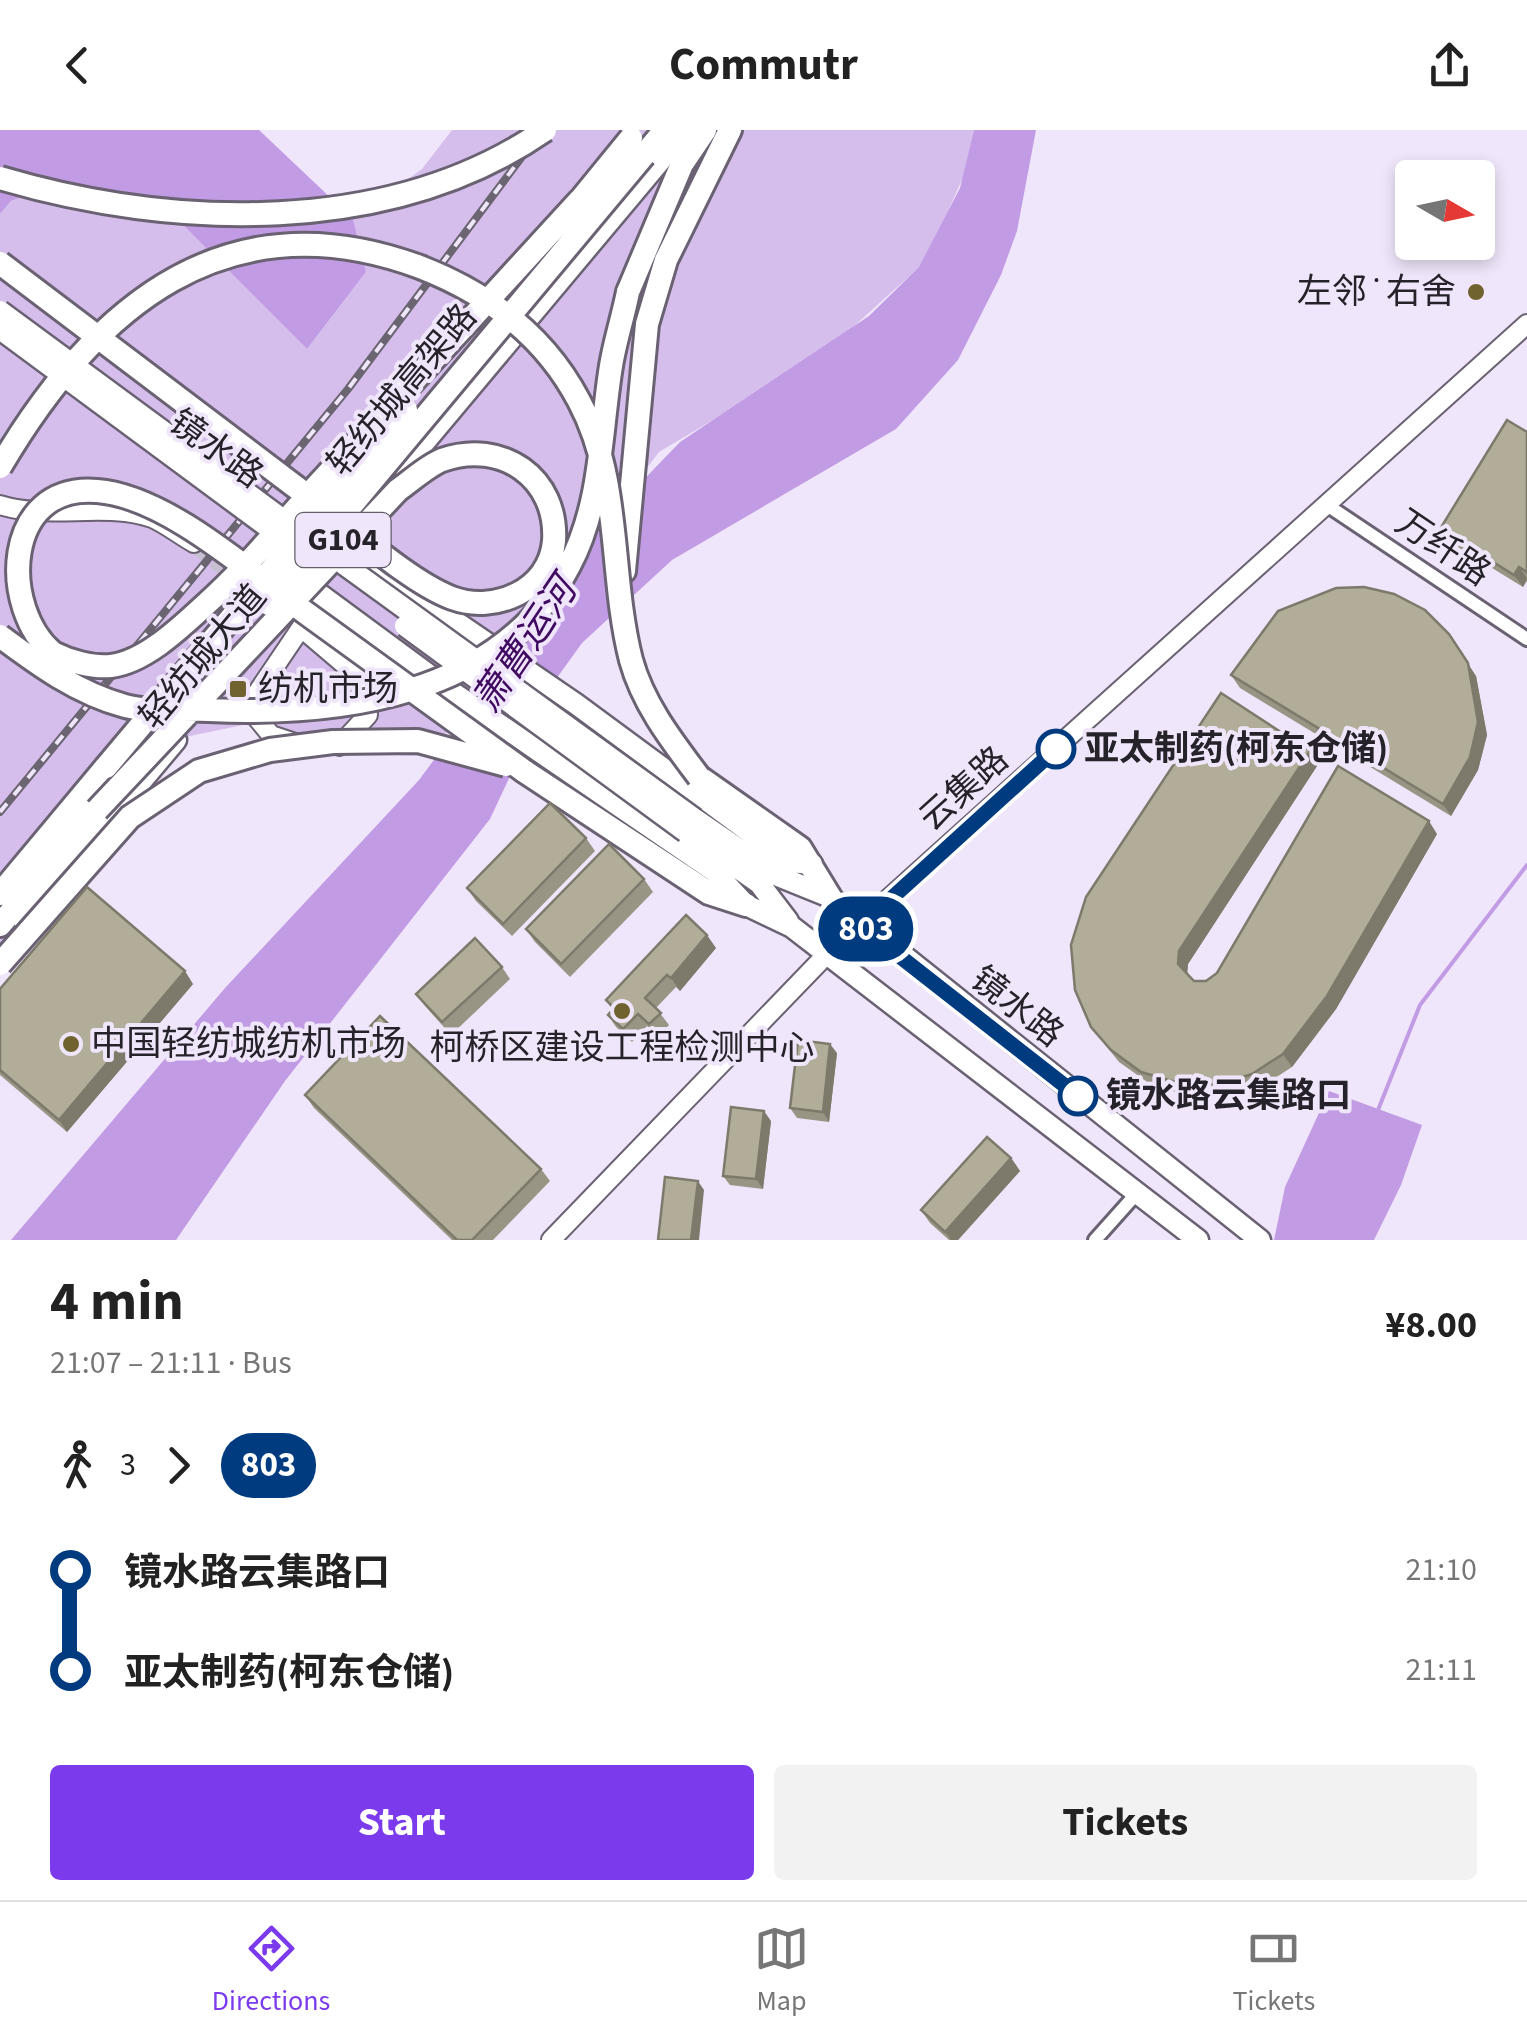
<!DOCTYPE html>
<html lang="en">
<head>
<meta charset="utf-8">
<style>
	body { margin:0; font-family:"Source Sans 3","Noto Sans SC",sans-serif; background:#f2f2f2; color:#222; height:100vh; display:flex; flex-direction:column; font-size:38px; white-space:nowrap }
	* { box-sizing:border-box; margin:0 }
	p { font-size:32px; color:#767676 }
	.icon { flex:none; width:55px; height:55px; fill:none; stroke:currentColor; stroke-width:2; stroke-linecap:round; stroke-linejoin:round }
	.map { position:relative; height:1110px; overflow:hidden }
	.sheet { display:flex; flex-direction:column; background:#fff; flex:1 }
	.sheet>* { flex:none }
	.badge { padding:0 20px; border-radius:32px; font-size:35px; line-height:65px }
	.needle { width:65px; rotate:99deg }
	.buttons { position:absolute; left:1395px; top:30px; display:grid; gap:20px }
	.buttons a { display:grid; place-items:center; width:100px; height:100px; border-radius:10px; background:#fff; box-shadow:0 5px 15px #0003; font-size:50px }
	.map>.badge { position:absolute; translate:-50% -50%; box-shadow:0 0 0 5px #fff }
	.legs { display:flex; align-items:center; gap:15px; height:110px; padding:0 50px; font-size:32px }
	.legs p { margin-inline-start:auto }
	.head { display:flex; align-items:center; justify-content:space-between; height:170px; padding:0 50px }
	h1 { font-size:55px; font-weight:700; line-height:75px }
	.action { display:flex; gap:20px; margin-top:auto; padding:20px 50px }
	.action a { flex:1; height:115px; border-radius:10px; background:#7c3aed; color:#fff; font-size:40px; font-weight:700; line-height:115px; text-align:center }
	.action a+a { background:#f2f2f2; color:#222 }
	ul { padding:0 50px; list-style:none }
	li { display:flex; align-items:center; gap:35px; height:100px; font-size:38px }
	li i { display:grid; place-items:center; width:15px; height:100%; margin:0 12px; background:currentColor }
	li i::after { content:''; width:25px; height:25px; margin:-12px; border:8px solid; border-radius:50%; background:#fff }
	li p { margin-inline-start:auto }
	li:first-child i { background:linear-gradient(#0000 50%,currentColor 0) }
	li:last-child i { background:linear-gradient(currentColor 50%,#0000 0) }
	header { display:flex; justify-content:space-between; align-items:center; height:130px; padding:0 50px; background:#fff; font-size:45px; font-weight:700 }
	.tab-bar { display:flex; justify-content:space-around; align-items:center; height:140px; border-top:2px solid #e0e0e0; background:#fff; font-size:28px; color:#767676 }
	.tab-bar a { display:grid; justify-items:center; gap:5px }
	.tab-bar .current { color:#7c3aed }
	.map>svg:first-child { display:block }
</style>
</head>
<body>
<header><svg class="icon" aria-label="back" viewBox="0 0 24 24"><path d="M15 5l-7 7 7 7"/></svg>Commutr<svg class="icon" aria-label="share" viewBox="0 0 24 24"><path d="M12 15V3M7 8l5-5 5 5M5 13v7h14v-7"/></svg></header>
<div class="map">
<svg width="1527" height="1110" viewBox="0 0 1527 1110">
	<rect width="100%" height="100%" fill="#f0e6fb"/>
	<path fill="#d5beec" d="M 452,0 L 974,0 L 964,45 L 926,131 L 821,226 L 659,322 L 429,626 L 293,622 L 248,594 L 185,607 L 0,817 L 0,84 L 11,71 L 60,54 L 183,95 L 307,219 L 366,142 L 353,89 L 422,39 Z"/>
	<path fill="#c19ce4" d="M 0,0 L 259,0 L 353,89 L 366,142 L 307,219 L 183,95 L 60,54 L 11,71 L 0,84 Z
		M 974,0 L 1036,0 L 1017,101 L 1001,145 L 958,230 L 896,299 L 672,430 L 582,513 L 554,552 L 490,689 L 285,951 L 176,1110 L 11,1110 L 225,858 L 419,650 L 546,479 L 600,395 L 680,312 L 869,186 L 919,137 L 960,58 Z
		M 1329,961 L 1422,995 L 1401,1055 L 1374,1110 L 1274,1110 L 1285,1057 Z"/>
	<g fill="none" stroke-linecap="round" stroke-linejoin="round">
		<path stroke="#c19ce4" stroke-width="4" d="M 1378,980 L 1420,875 L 1527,735"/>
		<path stroke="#c8bfd1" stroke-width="18" stroke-dasharray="18 9" stroke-linecap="butt" d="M 194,413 L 306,502"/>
		<defs>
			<path id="street" d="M 1327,375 L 1527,509
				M 1095,1110 L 1137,1063"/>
			<path id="secondary" d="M 0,375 C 49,390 107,372 152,388 C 166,394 181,406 194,413
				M 306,502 L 366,553 L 368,585 L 339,616
				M 298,614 L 271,605 L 257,588 L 257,563 L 315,477
				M 551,1110 L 827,824 L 1527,194"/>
			<path id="primary" d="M 377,369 L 686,0
				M 333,408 L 576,574 L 790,732 L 812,734
				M 295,446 L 455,564 L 714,741 L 746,775 L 792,797 L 1198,1110
				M 695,689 L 778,746 L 830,767 L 1260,1110
				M 686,702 L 759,753 L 788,791
				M 24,791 L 176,610"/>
			<path id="highway" d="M 644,25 L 665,0
				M 628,162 L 682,34 L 705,0
				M 624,441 L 647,194 L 666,130 L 730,0
				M 524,641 L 709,763 L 746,775
				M 699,647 L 800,718 L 830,767
				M 0,764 L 106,637
				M 0,795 L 97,680"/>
		</defs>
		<use href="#street" stroke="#6a6172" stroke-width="18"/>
		<use href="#secondary" stroke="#6a6172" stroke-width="22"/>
		<use href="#primary" stroke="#6a6172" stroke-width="25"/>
		<use href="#highway" stroke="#6a6172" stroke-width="28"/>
		<use href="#street" stroke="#fff" stroke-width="12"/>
		<use href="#secondary" stroke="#fff" stroke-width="18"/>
		<use href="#primary" stroke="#fff" stroke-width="20"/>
		<use href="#highway" stroke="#fff" stroke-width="22"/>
		<defs>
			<path id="rail" d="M 0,682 L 348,259 L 542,0"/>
		</defs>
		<use href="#rail" stroke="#6b6571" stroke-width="8"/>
		<use href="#rail" stroke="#f0e6fb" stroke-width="4" stroke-dasharray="11" stroke-linecap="butt"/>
		<defs>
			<path id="primary-bridge" d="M 0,181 L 297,400
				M 0,199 L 288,412
				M 324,420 L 695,689
				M 405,496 L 686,702"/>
			<path id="highway-bridge" d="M 0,48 C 173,99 390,107 545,0
				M 573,79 L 631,8
				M 0,133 C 103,211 206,289 309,367 C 347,395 409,452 452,468 C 495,484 550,460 554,411 C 558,348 502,309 442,330 C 427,336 411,351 398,360 L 97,680
				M 0,337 C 94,177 226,65 420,137 C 487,163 545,206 579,271 C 622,351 609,444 631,530 C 643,574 672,611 699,647
				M 269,474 L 644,25
				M 0,506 C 39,535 77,563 125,576 C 151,583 183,579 209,580 C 341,586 501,566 569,436 C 602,374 600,304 611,236 C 615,211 623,187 628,162
				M 106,637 L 406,280
				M 524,641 C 453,589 381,538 310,486 C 253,445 167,366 97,361 C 2,353 0,479 53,523 C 69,531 92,538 111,536 C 145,532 181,497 205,475 C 248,437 285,390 324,348 C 409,256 495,163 580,70
				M 0,834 L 130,687 L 199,641 L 270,620 L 333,612 L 418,611 L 506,635"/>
		</defs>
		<use href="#primary-bridge" stroke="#6a6172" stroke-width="25" stroke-linecap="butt"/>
		<use href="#highway-bridge" stroke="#6a6172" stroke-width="28" stroke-linecap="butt"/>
		<use href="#primary-bridge" stroke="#fff" stroke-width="20"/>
		<use href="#highway-bridge" stroke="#fff" stroke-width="22"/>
	</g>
	<path fill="#999584" d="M 1527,302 L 1527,451 L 1523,457 L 1448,411 L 1440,399 Z
		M 1231,545 L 1476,546 L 1487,605 L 1478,640 L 1451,686 L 1240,558 Z
		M 1310,621 L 1319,633 L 1188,834 L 1187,843 L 1194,851 L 1206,851 L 1437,704 L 1336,879 L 1292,937 L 1261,957 L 1226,967 L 1188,966 L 1150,954 L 1119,932 L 1091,897 Z
		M 586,708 L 595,721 L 512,806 L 476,771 L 467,758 Z
		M 644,749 L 653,762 L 570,847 L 535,812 L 526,799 Z
		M 716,818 L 680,861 L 676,857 L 656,878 L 669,895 L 658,907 L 647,896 L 632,912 L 616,897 L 608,885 L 613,880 L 606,870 Z
		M 502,837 L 510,849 L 451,905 L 425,876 L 416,864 Z
		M 193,854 L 67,1002 L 0,945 L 0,859 Z
		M 837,923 L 829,992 L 797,988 L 790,978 Z
		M 305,965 L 541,1039 L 550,1051 L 493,1110 L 452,1110 L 314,978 Z
		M 771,991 L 763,1059 L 730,1055 L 723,1046 Z
		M 1011,1028 L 1020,1041 L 958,1110 L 949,1110 L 930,1093 L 921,1080 Z"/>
	<path fill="#7d796b" d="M 1519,437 L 1527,448 L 1523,457 L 1514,445 Z
		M 1449,504 L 1476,546 L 1487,605 L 1478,640 L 1451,686 L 1443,674 Z
		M 1310,621 L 1319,633 L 1188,834 L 1187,847 L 1178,834 L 1179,821 Z
		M 1429,691 L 1437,704 L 1336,879 L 1292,937 L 1283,924 Z
		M 707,805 L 716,818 L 680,861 L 671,848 Z
		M 185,841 L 193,854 L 67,1002 L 59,990 Z
		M 830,914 L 837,923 L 829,992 L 823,982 Z
		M 764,981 L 771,991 L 763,1059 L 756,1049 Z
		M 1011,1028 L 1020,1041 L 958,1110 L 951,1110 L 945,1102 Z
		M 698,1051 L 704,1060 L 699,1110 L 691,1110 Z"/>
	<path fill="#b2ad99" stroke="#7d796b" stroke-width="2.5" d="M 1507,290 L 1527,302 L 1527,442 L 1519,437 L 1514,445 L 1440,399 Z
		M 1364,457 L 1394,464 L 1425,480 L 1449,504 L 1468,533 L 1478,592 L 1470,627 L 1443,674 L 1231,545 L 1278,481 L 1336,458 Z
		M 1221,563 L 1310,621 L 1179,821 L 1178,834 L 1194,851 L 1206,851 L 1217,843 L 1338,636 L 1429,691 L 1327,866 L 1283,924 L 1252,944 L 1217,955 L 1179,953 L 1141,942 L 1111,920 L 1091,897 L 1075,860 L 1071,815 L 1086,767 Z
		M 550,673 L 586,708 L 503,794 L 467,758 Z
		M 609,714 L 644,749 L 561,834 L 526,799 Z
		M 87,757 L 185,841 L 59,990 L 0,940 L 0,859 Z
		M 686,785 L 707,805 L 671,848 L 667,845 L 645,868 L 661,883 L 649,894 L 638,884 L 623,899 L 608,885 L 614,878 L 606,870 Z
		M 475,808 L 502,837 L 442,892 L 416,864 Z
		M 380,886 L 541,1039 L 472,1110 L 457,1110 L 305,965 Z
		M 798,910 L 830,914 L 823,982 L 790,978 Z
		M 731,977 L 764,981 L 756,1049 L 723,1046 Z
		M 987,1007 L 1011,1028 L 945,1102 L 921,1080 Z
		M 665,1047 L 698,1051 L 691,1110 L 658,1110 Z"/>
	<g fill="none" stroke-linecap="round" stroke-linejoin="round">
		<defs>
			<path id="line-1" d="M 1056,619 L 861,796 L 1078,966"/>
		</defs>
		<use href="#line-1" stroke="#fff" stroke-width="22"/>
		<use href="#line-1" stroke="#003b80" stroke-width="15"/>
	</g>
	<g fill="#706330" stroke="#f0e6fb" stroke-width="4">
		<circle cx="1476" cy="162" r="10"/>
		<rect x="228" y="549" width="20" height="20" rx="5"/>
		<circle cx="622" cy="881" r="10"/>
		<circle cx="71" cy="914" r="10"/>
	</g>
	<g fill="#fff" stroke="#003b80" stroke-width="5">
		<circle cx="1056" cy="619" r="18"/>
		<circle cx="1078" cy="966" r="18"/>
	</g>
	<g text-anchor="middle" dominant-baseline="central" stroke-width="8" stroke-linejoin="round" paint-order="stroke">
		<rect fill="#f0e6fb" stroke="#635d68" stroke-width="2.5" x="295.5" y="383" width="95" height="54" rx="8"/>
		<g font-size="32" font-weight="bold" fill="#262229">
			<text x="343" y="410">G104</text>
		</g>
		<g font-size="35" fill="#262229" stroke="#f0e6fb" text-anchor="start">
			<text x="1456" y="162" text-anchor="end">左邻˙右舍</text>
			<text x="258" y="559">纺机市场</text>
			<text x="91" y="914">中国轻纺城纺机市场</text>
			<text x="622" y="918" text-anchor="middle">柯桥区建设工程检测中心</text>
		</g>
		<g font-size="35" fill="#262229" stroke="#f0e6fb">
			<text transform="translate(402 260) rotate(-50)">轻纺城高架路</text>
			<text transform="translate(216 319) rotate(36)">镜水路</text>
			<text transform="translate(1443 418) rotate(34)">万纤路</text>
			<text transform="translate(203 527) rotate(-50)">轻纺城大道</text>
			<text transform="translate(964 659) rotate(-42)">云集路</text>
			<text transform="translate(1017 877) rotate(38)">镜水路</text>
		</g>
		<g font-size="35" font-weight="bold" fill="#262229" stroke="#f0e6fb" text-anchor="start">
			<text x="1084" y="619">亚太制药(柯东仓储)</text>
			<text x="1106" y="966">镜水路云集路口</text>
		</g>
		<g font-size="38" font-style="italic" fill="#400a61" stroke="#f0e6fb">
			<text transform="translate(525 515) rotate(-56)">萧曹运河</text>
		</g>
	</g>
</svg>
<div class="buttons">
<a><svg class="needle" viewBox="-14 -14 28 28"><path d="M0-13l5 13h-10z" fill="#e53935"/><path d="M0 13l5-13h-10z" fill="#767676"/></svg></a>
</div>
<b class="badge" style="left:866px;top:799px;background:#003b80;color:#fff">803</b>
</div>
<section class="sheet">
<div class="head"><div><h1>4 min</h1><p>21:07 – 21:11 · Bus</p></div><b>¥8.00</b></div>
<div class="legs"><svg class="icon" aria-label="walk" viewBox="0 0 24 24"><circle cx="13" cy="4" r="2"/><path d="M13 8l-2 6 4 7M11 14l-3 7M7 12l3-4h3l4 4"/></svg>3<svg class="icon" aria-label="forward" viewBox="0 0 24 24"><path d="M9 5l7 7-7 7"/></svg><b class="badge" style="background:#003b80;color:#fff">803</b></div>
<ul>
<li><i style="color:#003b80"></i><b>镜水路云集路口</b><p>21:10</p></li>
<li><i style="color:#003b80"></i><b>亚太制药(柯东仓储)</b><p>21:11</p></li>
</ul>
<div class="action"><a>Start</a><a>Tickets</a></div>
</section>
<nav class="tab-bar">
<a class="current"><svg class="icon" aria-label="directions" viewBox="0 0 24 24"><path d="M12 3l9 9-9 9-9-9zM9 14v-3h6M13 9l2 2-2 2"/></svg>Directions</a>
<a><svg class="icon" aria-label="map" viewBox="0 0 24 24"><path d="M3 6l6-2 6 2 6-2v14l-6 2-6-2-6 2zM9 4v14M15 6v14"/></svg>Map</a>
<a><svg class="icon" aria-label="tickets" viewBox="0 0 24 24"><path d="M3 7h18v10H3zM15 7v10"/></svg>Tickets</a>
</nav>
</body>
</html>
